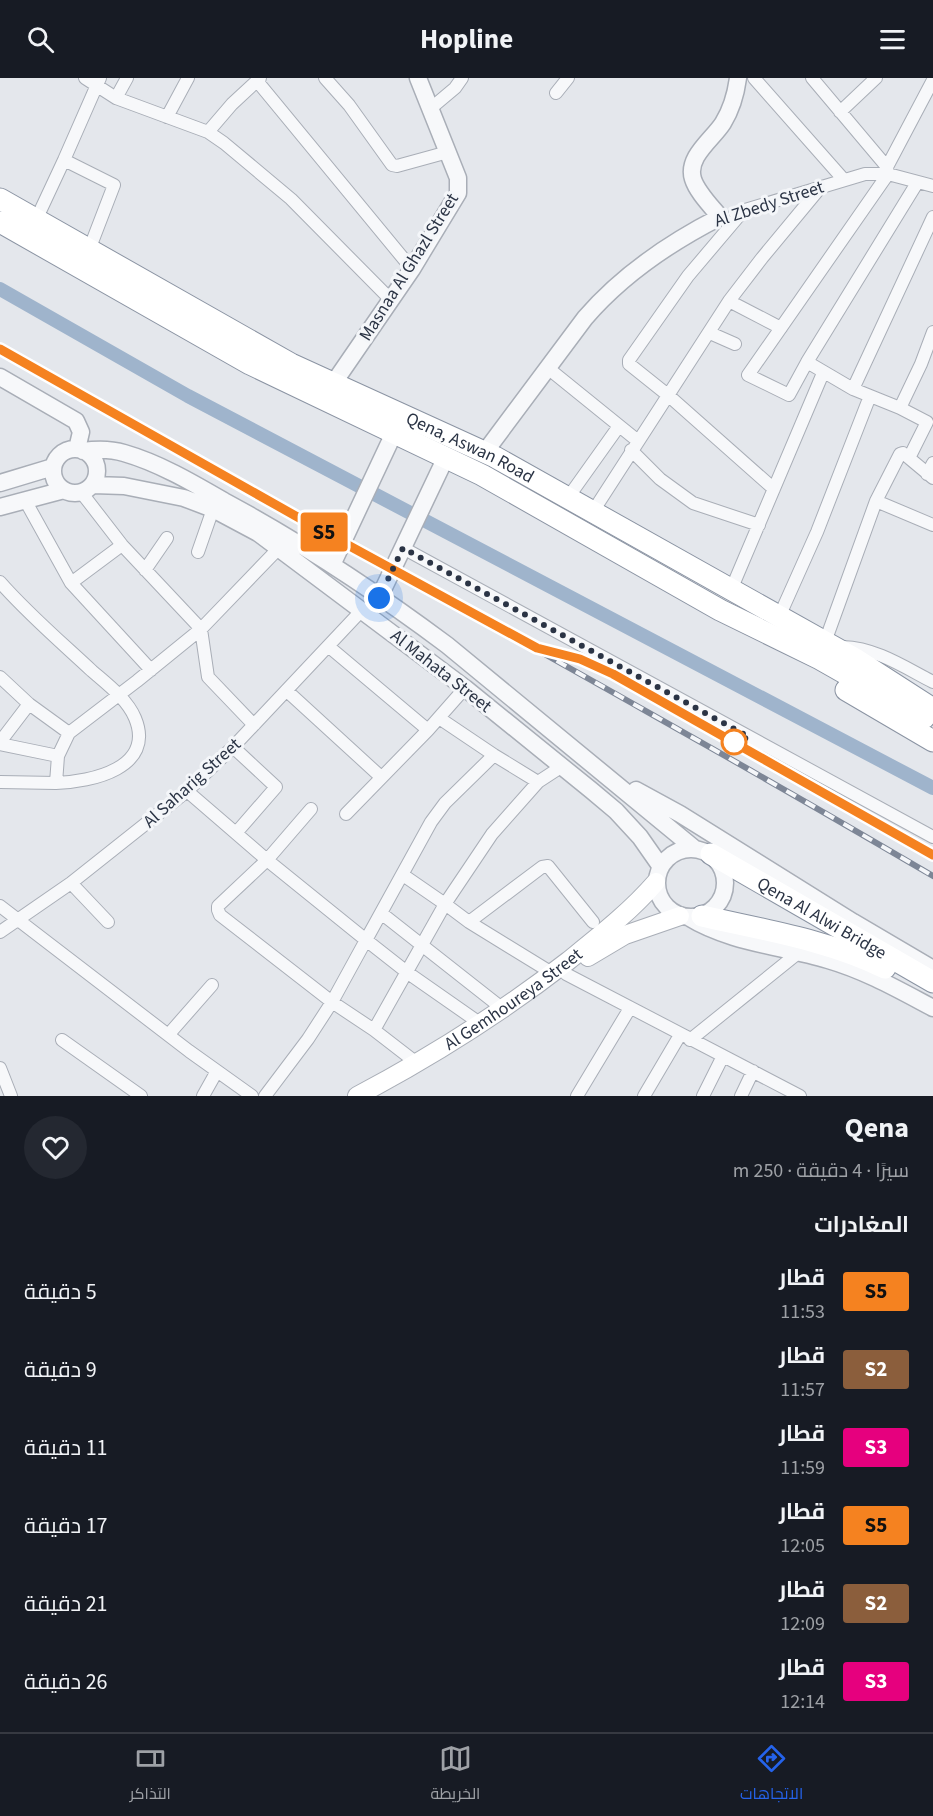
<!DOCTYPE html>
<html lang="ar">
<head>
<meta charset="utf-8">
<style>
	body { margin:0; font-family:"Source Sans 3",Cairo,sans-serif; background:#242831; color:#f1f3f6; direction:rtl; height:100vh; display:flex; flex-direction:column; font-size:22px; white-space:nowrap }
	* { box-sizing:border-box; margin:0 }
	p { font-size:20px; color:#9ea1a6 }
	.icon { flex:none; width:33px; height:33px; fill:none; stroke:currentColor; stroke-width:2; stroke-linecap:round; stroke-linejoin:round }
	.map { position:relative; height:1018px; overflow:hidden; direction:ltr }
	.details { display:flex; flex-direction:column; background:#171b24; flex:1 }
	.details>* { flex:none }
	.badge { padding:0 12px; border-radius:4px; font-size:21px; line-height:39px }
	.you { position:absolute; width:30px; height:30px; margin:-15px; border:4px solid #fff; border-radius:50%; background:#1a73e8; box-shadow:0 0 0 9px #1a73e833 }
	.map>.badge { position:absolute; translate:-50% -50%; box-shadow:0 0 0 3px #fff }
	h2 { padding:0 24px; font-size:22px; line-height:54px }
	.round { display:grid; place-items:center; flex:none; width:63px; height:63px; border-radius:32px; background:#242831 }
	.headline { display:flex; align-items:center; justify-content:space-between; height:102px; padding:0 24px }
	h1 { font-size:28px; font-weight:700; line-height:45px }
	ul { padding:0; list-style:none }
	li { display:flex; align-items:center; gap:18px; height:78px; padding:0 24px }
	li div { flex:1 }
	li b { display:block; font-size:22px }
	li em { font-style:normal }
	li .badge { min-width:66px; font-weight:700; text-align:center }
	header { display:flex; justify-content:space-between; align-items:center; height:78px; padding:0 24px; background:#171b24; font-size:27px; font-weight:700 }
	.tabs { display:flex; justify-content:space-around; align-items:center; height:84px; border-top:2px solid #363941; background:#171b24; font-size:16px; color:#9ea1a6 }
	.tabs a { display:grid; justify-items:center; gap:3px }
	.tabs .on { color:#2563eb }
	.map>svg:first-child { display:block }
</style>
</head>
<body>
<header><svg class="icon" aria-label="menu" viewBox="0 0 24 24"><path d="M4 6h16M4 12h16M4 18h16"/></svg>Hopline<svg class="icon" aria-label="search" viewBox="0 0 24 24"><circle cx="10" cy="10" r="6"/><path d="M15 15l6 6"/></svg></header>
<div class="map">
<svg width="933" height="1018" viewBox="0 0 933 1018">
	<rect width="100%" height="100%" fill="#e4e7ec"/>
	<g fill="none" stroke-linecap="round" stroke-linejoin="round">
		<path stroke="#9fb4cc" stroke-width="14" d="M 0,211 L 188,318 L 933,710"/>
		<defs>
			<path id="minor" d="M 85,0 L 116,20 L 208,54 L 224,65 L 291,121 L 391,222
				M 325,0 L 349,27 L 392,87 L 397,88 L 448,74
				M 754,0 L 844,102
				M 812,0 L 887,89
				M 257,3 L 412,191
				M 556,15 L 568,0
				M 116,20 L 127,0
				M 430,31 L 455,10 L 462,0
				M 840,34 L 876,0
				M 167,39 L 188,0
				M 208,54 L 232,26 L 260,0
				M 64,82 L 114,107 L 89,172
				M 917,105 L 807,284 L 853,311 L 900,330 L 921,286 L 933,254
				M 743,133 L 688,198 L 629,282 L 629,286 L 669,318 L 774,411
				M 735,135 L 865,96 L 888,96 L 933,108
				M 36,142 L 64,82 L 100,0
				M 729,223 L 781,250
				M 710,255 L 735,266
				M 807,284 L 789,317 L 748,297 L 888,96 L 887,89 L 933,2
				M 549,291 L 638,363
				M 853,311 L 933,139
				M 900,330 L 927,344 L 909,380
				M 631,372 L 660,401 L 693,425 L 759,447
				M 927,396 L 933,385
				M 81,414 L 122,467 L 201,551 L 208,599 L 254,647
				M 567,421 L 619,348
				M 25,422 L 71,505 L 151,592
				M 876,423 L 933,447
				M 592,435 L 729,223 L 762,180 L 820,110
				M 403,470 L 933,759
				M 198,474 L 213,431
				M 145,492 L 167,460
				M 0,504 C 28,536 61,564 92,593 C 107,606 127,621 135,640 C 156,690 91,704 56,705 L 58,678 L 69,655 L 137,603 L 201,551 L 279,470
				M 71,505 L 122,467
				M 731,512 L 823,295
				M 779,539 L 817,454 L 870,318
				M 825,564 L 876,423 L 900,376 L 903,375 L 933,400
				M 328,568 L 428,652 L 465,610
				M 843,569 C 876,570 904,589 933,604
				M 0,599 L 29,626 L 69,655
				M 287,613 L 381,699
				M 439,640 L 494,677 L 538,704 L 561,689
				M 0,664 L 29,626
				M 0,666 L 58,678
				M 233,669 L 276,709 L 236,755
				M 0,704 L 56,705
				M 187,713 L 267,782 L 218,828 L 218,832 L 220,837 L 332,924 L 374,952
				M 311,731 L 267,782 L 366,862 L 431,744 L 445,725 L 494,677
				M 346,736 L 428,652
				M 403,797 L 445,826 L 492,756 L 538,704
				M 71,805 L 108,844
				M 0,828 L 189,973 L 252,1018
				M 381,835 L 503,931
				M 469,844 L 542,789 L 548,788 L 593,844
				M 0,854 L 71,805 L 187,713 L 233,669 L 362,532
				M 566,896 L 800,1018
				M 169,956 L 212,907
				M 62,962 L 141,1018
				M 690,962 L 798,875
				M 418,986 L 374,952 L 445,826 L 469,844 L 552,895
				M 0,990 L 11,1018
				M 203,1018 L 217,993
				M 265,1018 L 308,961 L 332,924 L 366,862 L 408,895 L 481,946
				M 577,1018 L 630,930
				M 644,1018 L 680,957
				M 703,1018 L 723,978
				M 741,1018 L 753,993"/>
			<path id="tertiary" d="M 0,299 L 76,343 L 81,354 L 77,371
				M 333,306 L 412,191 L 458,115 L 458,100 L 418,0
				M53 393a22 22 0 1 1 44 0a22 22 0 1 1-44 0Z
				M 83,373 C 97,371 111,371 124,375 C 159,385 193,405 224,423 C 302,465 376,514 447,567 L 695,771
				M 485,374 L 585,240 C 622,197 669,165 720,139 C 711,128 697,114 693,101 C 686,79 713,61 723,45 C 731,32 736,15 738,0
				M 0,405 L 53,389
				M 93,407 L 124,408 L 184,420 L 213,431 L 258,455 L 465,610 L 591,712 L 616,733 L 640,759 L 661,789
				M 0,429 L 64,412
				M 332,487 L 394,355
				M 379,520 L 446,379
				M 636,712 L 680,736 L 853,844 L 933,891
				M657 805a34 34 0 1 1 68 0a34 34 0 1 1-68 0Z
				M 688,839 C 730,865 781,868 828,882 C 866,893 899,912 933,930"/>
			<g id="secondary">
				<path d="M 588,879 L 625,857 L 680,838"/>
				<path id="s1" d="M 357,1018 C 431,979 501,935 568,883 C 599,858 630,834 656,804"/>
			</g>
			<g id="trunk">
				<path id="s2" d="M 0,121 L 291,286 L 495,379 L 857,582 L 933,631"/>
				<path d="M 0,144 L 250,286 L 482,397 L 720,532 L 820,581 L 924,640"/>
				<path d="M 846,612 L 933,663"/>
				<path id="s3" d="M 711,776 L 933,904"/>
				<path d="M 702,838 C 763,852 828,862 885,890"/>
			</g>
		</defs>
		<use href="#minor" stroke="#a9aeb7" stroke-width="14"/>
		<use href="#tertiary" stroke="#a9aeb7" stroke-width="19"/>
		<use href="#secondary" stroke="#a9aeb7" stroke-width="20"/>
		<use href="#trunk" stroke="#8b94a3" stroke-width="23"/>
		<use href="#minor" stroke="#f7f8fa" stroke-width="12"/>
		<use href="#tertiary" stroke="#f7f8fa" stroke-width="16"/>
		<use href="#secondary" stroke="#fff" stroke-width="18"/>
		<use href="#trunk" stroke="#fff" stroke-width="21"/>
		<defs>
			<path id="rail" d="M 0,271 C 311,448 625,617 933,798
				M 551,574 L 580,581 L 613,596 L 933,777"/>
		</defs>
		<use href="#rail" stroke="#7d8696" stroke-width="6"/>
		<use href="#rail" stroke="#f4f6f9" stroke-width="4" stroke-dasharray="11" stroke-linecap="butt"/>
	</g>
	<g fill="none" stroke-linecap="round" stroke-linejoin="round">
		<defs>
			<path id="line" d="M 0,271 L 324,454 L 537,570 L 580,581 L 613,596 L 933,777"/>
		</defs>
		<use href="#line" stroke="#fff" stroke-width="14"/>
		<use href="#line" stroke="#f58220" stroke-width="9"/>
		<path stroke="#2b3445" stroke-width="6" stroke-dasharray="0 10.8" d="M 379,520 L 403,470 L 749,659 L 734,664"/>
	</g>
	<circle fill="#fff" stroke="#f58220" stroke-width="3" cx="734" cy="664" r="12"/>
	<g text-anchor="middle" dominant-baseline="central" stroke-width="6" stroke-linejoin="round" paint-order="stroke">
		<g font-size="18" fill="#2b3445" stroke="#f4f6f9">
			<text transform="translate(769 126) rotate(-18)">Al Zbedy Street</text>
			<text transform="translate(409 189) rotate(-58)">Masnaa Al Ghazl Street</text>
			<text stroke="none"><textPath href="#s2" startOffset="532">Qena, Aswan Road</textPath></text>
			<text transform="translate(441 593) rotate(38)">Al Mahata Street</text>
			<text transform="translate(192 705) rotate(-42)">Al Saharig Street</text>
			<text stroke="none"><textPath href="#s3" startOffset="128">Qena Al Alwi Bridge</textPath></text>
			<text stroke="none"><textPath href="#s1" startOffset="184">Al Gemhoureya Street</textPath></text>
		</g>
	</g>
</svg>
<div class="you" style="left:379px;top:520px"></div>
<b class="badge" style="left:324px;top:454px;background:#f58220;color:#111">S5</b>
</div>
<section class="details">
<div class="headline"><div><h1>Qena</h1><p>سيرًا · 4 دقيقة · 250 m</p></div><a class="round"><svg class="icon" aria-label="heart" viewBox="0 0 24 24"><path d="M12 20l-8-8c-3-5 5-10 8-4 3-6 11-1 8 4z"/></svg></a></div>
<h2>المغادرات</h2>
<ul>
<li><span class="badge" style="background:#f58220;color:#111">S5</span><div><b>قطار</b><p>11:53</p></div><em>5 دقيقة</em></li>
<li><span class="badge" style="background:#8b5e3c;color:#fff">S2</span><div><b>قطار</b><p>11:57</p></div><em>9 دقيقة</em></li>
<li><span class="badge" style="background:#e6007e;color:#fff">S3</span><div><b>قطار</b><p>11:59</p></div><em>11 دقيقة</em></li>
<li><span class="badge" style="background:#f58220;color:#111">S5</span><div><b>قطار</b><p>12:05</p></div><em>17 دقيقة</em></li>
<li><span class="badge" style="background:#8b5e3c;color:#fff">S2</span><div><b>قطار</b><p>12:09</p></div><em>21 دقيقة</em></li>
<li><span class="badge" style="background:#e6007e;color:#fff">S3</span><div><b>قطار</b><p>12:14</p></div><em>26 دقيقة</em></li>
</ul>
</section>
<nav class="tabs">
<a class="on"><svg class="icon" aria-label="directions" viewBox="0 0 24 24"><path d="M12 3l9 9-9 9-9-9zM9 14v-3h6M13 9l2 2-2 2"/></svg>الاتجاهات</a>
<a><svg class="icon" aria-label="map" viewBox="0 0 24 24"><path d="M3 6l6-2 6 2 6-2v14l-6 2-6-2-6 2zM9 4v14M15 6v14"/></svg>الخريطة</a>
<a><svg class="icon" aria-label="tickets" viewBox="0 0 24 24"><path d="M3 7h18v10H3zM15 7v10"/></svg>التذاكر</a>
</nav>
</body>
</html>
